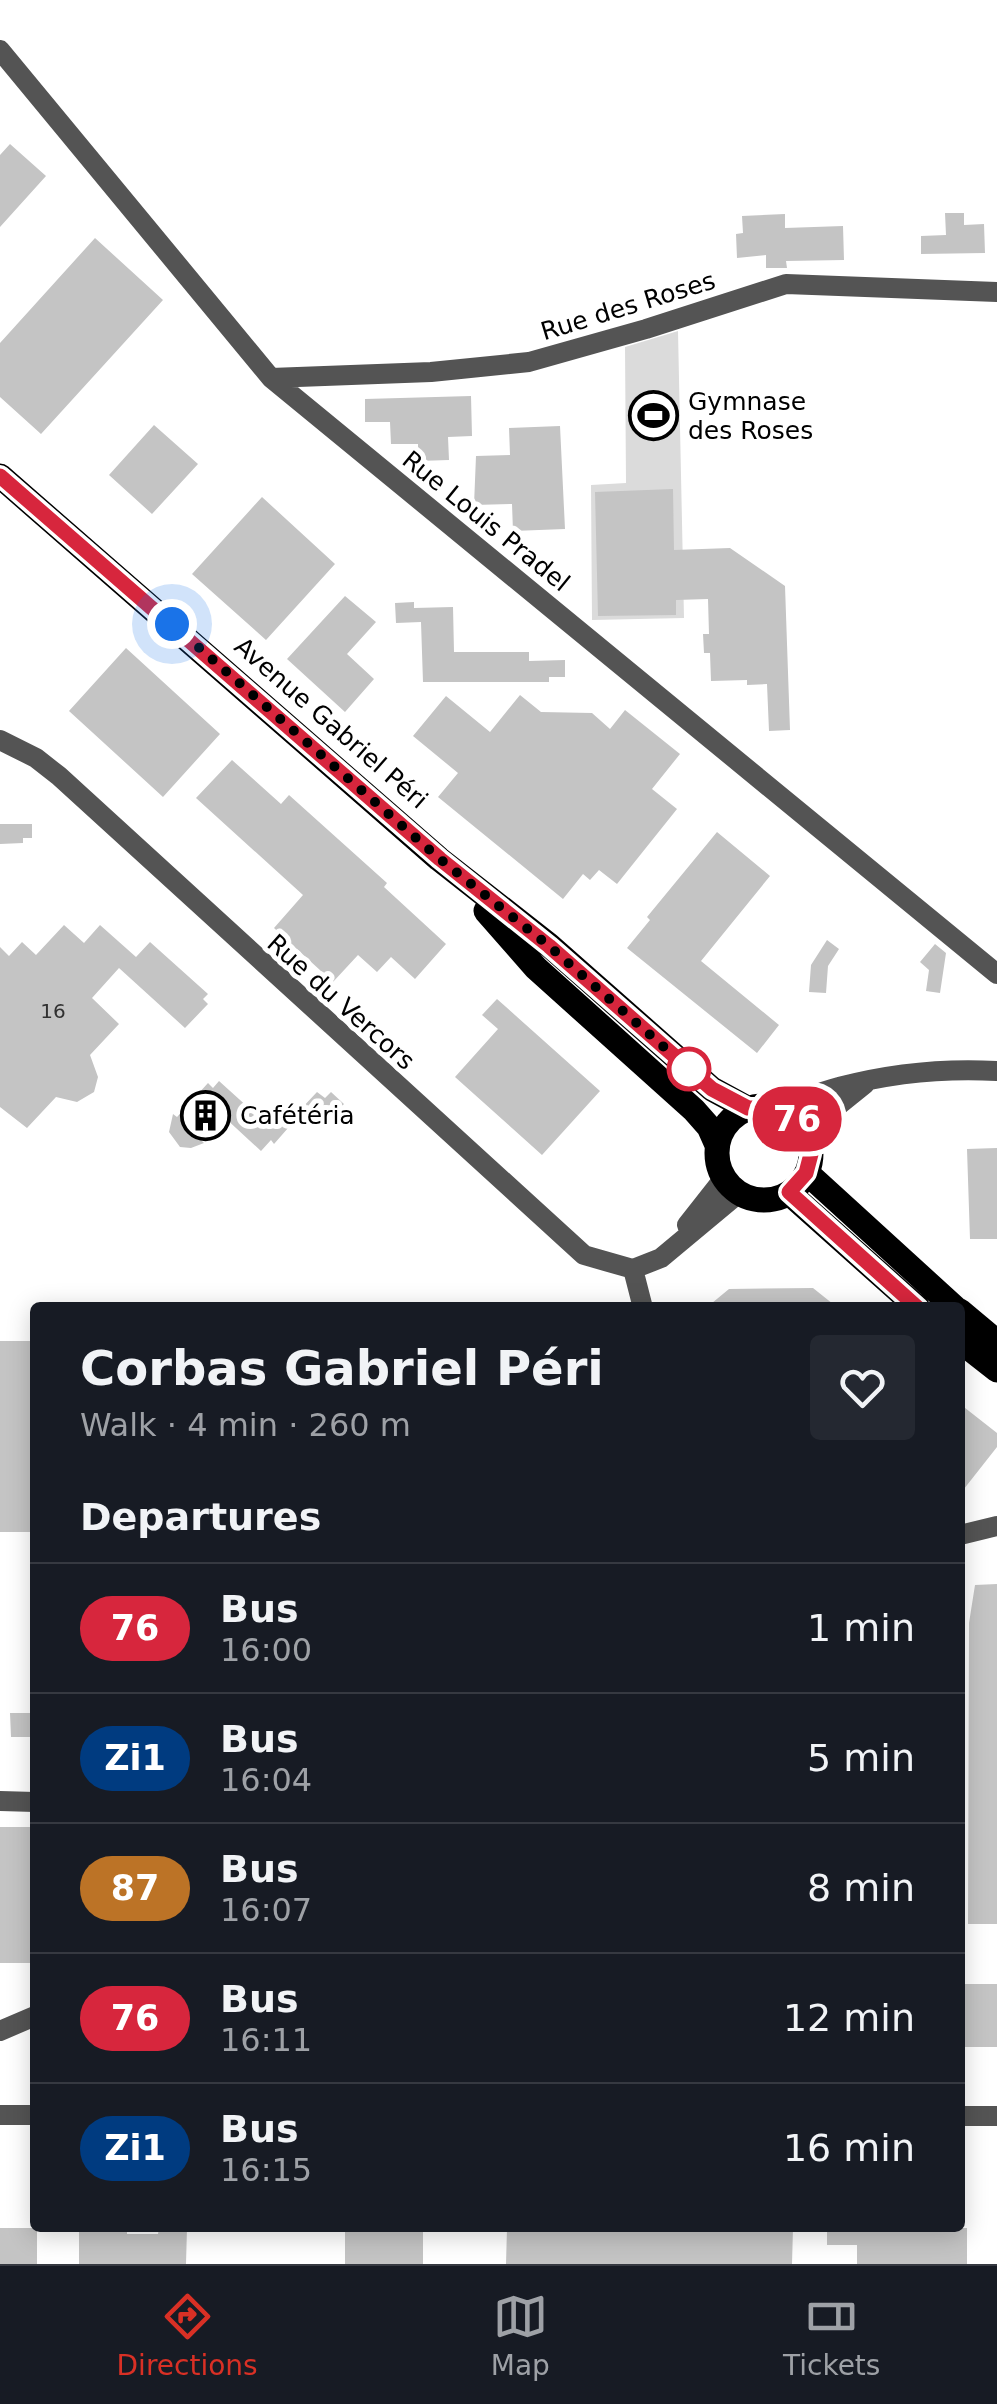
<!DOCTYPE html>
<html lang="en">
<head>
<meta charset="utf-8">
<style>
	body { margin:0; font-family:"DejaVu Sans",sans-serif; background:#242831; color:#f1f3f6; height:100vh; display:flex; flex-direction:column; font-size:38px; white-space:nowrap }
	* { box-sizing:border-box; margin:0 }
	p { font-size:32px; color:#9ea1a6 }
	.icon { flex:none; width:55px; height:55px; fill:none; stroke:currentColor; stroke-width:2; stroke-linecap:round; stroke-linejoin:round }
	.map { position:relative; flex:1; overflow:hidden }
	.drawer { position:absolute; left:30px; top:1302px; width:935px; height:930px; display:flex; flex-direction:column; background:#171b24; border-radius:10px; box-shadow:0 5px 25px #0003 }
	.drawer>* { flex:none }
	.badge { padding:0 20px; border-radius:32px; font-size:35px; line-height:65px }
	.you { position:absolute; width:50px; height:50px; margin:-25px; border:8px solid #fff; border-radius:50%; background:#1a73e8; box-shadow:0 0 0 15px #1a73e833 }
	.map>.badge { position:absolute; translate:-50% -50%; box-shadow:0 0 0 5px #fff }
	h2 { padding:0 50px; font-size:38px; line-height:90px }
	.round { display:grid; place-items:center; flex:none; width:105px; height:105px; border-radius:10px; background:#242831 }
	.summary { display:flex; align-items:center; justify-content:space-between; height:170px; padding:0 50px }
	h1 { font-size:48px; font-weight:700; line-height:75px }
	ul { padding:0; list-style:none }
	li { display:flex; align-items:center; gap:30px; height:130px; padding:0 50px; border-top:2px solid #363941 }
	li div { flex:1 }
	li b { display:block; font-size:38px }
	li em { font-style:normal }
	li .badge { min-width:110px; font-weight:700; text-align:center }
	.menu { display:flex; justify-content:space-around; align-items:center; height:140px; border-top:2px solid #363941; background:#171b24; font-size:28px; color:#9ea1a6 }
	.menu a { display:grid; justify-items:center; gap:5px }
	.menu .selected { color:#d93025 }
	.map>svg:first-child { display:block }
</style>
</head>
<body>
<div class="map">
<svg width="997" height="2264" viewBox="0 0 997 2264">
	<rect width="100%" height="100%" fill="#fff"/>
	<path fill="#dbdbdb" d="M 678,331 L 684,618 L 592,620 L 591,485 L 626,483 L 625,347 Z"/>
	<path fill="#c4c4c4" d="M 10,144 L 46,176 L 0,227 L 0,155 Z
		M 945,213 L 964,213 L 964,225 L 984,224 L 985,253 L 921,254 L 921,236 L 946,235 Z
		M 785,214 L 785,228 L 843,226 L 844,260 L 786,261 L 787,268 L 766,268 L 766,255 L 737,258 L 736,234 L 743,233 L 742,216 Z
		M 95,238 L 163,300 L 41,434 L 0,397 L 0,343 Z
		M 471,396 L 472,436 L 448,437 L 449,460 L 418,461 L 418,444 L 391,444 L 390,422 L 365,422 L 365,399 Z
		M 154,425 L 198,464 L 152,514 L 109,475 Z
		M 560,426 L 565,529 L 513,531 L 512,504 L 474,505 L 476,456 L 510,455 L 509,428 Z
		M 673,489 L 674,550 L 730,548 L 785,586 L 790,730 L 769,731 L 767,684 L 747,685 L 747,680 L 711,681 L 710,653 L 704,653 L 703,634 L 709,634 L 708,599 L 676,600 L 676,615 L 598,616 L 595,492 Z
		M 262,497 L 335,564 L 266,640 L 192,574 Z
		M 345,596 L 376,622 L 347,654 L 374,679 L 345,712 L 287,659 Z
		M 414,602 L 414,608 L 453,607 L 454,652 L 529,652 L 529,661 L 565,660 L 565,677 L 549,677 L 549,682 L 423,682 L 421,622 L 396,623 L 395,603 Z
		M 126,648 L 220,734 L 163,797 L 69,711 Z
		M 520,695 L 541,712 L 592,713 L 610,729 L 625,710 L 680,754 L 652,789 L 677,809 L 617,884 L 599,870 L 590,880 L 583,874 L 563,899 L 438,797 L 458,773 L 413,736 L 446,696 L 490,732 Z
		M 232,760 L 281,804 L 289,795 L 387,883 L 384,887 L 446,944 L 415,979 L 391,957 L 377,972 L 358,955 L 333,982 L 274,928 L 303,895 L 196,798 Z
		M 0,824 L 32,824 L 32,838 L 23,838 L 23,843 L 0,844 Z
		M 717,832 L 770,876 L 701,961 L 779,1025 L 757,1053 L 627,948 L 650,920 L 647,917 Z
		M 64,925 L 84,943 L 100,925 L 136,957 L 150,942 L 208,994 L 203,999 L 208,1004 L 185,1028 L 119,968 L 92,998 L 119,1024 L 90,1055 L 98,1077 L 94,1092 L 77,1102 L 56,1097 L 27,1128 L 0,1107 L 0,947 L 9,956 L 22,942 L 36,955 Z
		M 827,940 L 839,949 L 828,966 L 826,993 L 809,992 L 811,965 Z
		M 935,944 L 946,953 L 940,993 L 926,991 L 929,970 L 920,962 Z
		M 497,999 L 600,1091 L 542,1155 L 455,1077 L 498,1029 L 482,1015 Z
		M 219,1081 L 250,1109 L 256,1103 L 273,1118 L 291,1099 L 303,1111 L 274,1144 L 271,1140 L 261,1151 L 223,1116 L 201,1140 L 204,1143 L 191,1148 L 180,1147 L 169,1132 L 173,1114 L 177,1117 L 208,1083 L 213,1088 Z
		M 317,1092 L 325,1098 L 331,1092 L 344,1104 L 322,1128 L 301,1109 Z
		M 997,1148 L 997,1239 L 970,1239 L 967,1149 Z
		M 813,1288 L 838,1308 L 706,1308 L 729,1289 Z
		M 0,1341 L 35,1341 L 35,1532 L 0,1532 Z
		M 960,1404 L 997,1433 L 997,1447 L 960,1494 Z
		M 997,1584 L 997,1924 L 968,1924 L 969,1623 L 975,1585 Z
		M 10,1713 L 35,1713 L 35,1737 L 11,1737 Z
		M 0,1827 L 35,1827 L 35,1963 L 0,1963 Z
		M 960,1984 L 997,1984 L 997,2047 L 960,2047 Z
		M 0,2228 L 37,2228 L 37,2264 L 0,2264 Z
		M 79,2228 L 127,2228 L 127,2234 L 158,2234 L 159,2228 L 187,2228 L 186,2264 L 79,2264 Z
		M 345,2228 L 423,2228 L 423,2264 L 345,2264 Z
		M 507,2228 L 793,2228 L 792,2264 L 506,2264 Z
		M 827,2228 L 967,2228 L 967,2264 L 857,2264 L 857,2245 L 827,2245 Z"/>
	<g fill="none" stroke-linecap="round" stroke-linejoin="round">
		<path stroke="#545454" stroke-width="20" d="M 0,50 L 271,378 L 997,974
			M 271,378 L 431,372 L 529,362 L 646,329 L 786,284 L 997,292
			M 0,740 L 36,758 L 59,776 L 584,1255 L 633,1269 L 661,1258 L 739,1193
			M 779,1108 C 799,1102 818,1092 839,1087 C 892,1073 943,1068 997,1071
			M 810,1145 L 829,1113 L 865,1084
			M 687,1225 L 724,1178
			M 633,1269 L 643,1308
			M 960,1535 L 997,1526
			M 0,1801 L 35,1802
			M 0,2031 L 35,2016
			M 0,2115 L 35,2115
			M 960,2116 L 997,2116"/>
		<path stroke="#000" stroke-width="25" d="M 0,476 L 439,859 L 549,945 L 712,1089 L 747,1108
			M 486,911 L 536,968 L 694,1110 L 709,1127 L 717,1145
			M717 1153a47 47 0 1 1 94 0a47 47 0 1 1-94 0Z
			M 807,1173 L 955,1308
			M 789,1193 L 918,1308
			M 960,1311 L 997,1342
			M 960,1341 L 997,1370"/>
	</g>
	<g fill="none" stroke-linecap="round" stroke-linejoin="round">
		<defs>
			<path id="line" d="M 0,476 L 440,859 L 549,946 L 712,1089 L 748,1108 L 778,1108 L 796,1118 L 808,1135 L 811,1154 L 806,1173 L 789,1192 L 918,1308"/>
		</defs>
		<use href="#line" stroke="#fff" stroke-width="22"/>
		<use href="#line" stroke="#d7263d" stroke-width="15"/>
		<path stroke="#000" stroke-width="10" stroke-dasharray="0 18" d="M 172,624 L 440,859 L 549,946 L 689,1069"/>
	</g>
	<defs>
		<symbol id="stadium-ring" viewBox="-11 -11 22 22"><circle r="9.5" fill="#fff" stroke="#000" stroke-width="1.5"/><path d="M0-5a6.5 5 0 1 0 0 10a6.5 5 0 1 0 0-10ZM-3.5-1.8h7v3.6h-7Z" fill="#000"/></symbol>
		<symbol id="building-ring" viewBox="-11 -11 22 22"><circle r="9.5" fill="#fff" stroke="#000" stroke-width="1.5"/><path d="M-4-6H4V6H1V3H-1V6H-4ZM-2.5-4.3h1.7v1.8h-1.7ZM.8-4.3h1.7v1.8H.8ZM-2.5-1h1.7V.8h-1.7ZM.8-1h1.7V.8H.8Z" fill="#000"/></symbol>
	</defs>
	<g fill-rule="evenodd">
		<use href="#stadium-ring" x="626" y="388" width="55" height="55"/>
		<use href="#building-ring" x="178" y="1088" width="55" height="55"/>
	</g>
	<circle fill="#fff" stroke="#d7263d" stroke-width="5" cx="689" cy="1069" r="20"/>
	<g text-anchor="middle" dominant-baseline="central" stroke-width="10" stroke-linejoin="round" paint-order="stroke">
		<g font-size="20" fill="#313131">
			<text x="53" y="1011">16</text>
		</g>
		<g font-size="25" fill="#000" stroke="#fff">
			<text transform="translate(628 306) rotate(-17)">Rue des Roses</text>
			<text transform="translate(486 521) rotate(39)">Rue Louis Pradel</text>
			<text transform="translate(331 723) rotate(41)">Avenue Gabriel Péri</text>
			<text transform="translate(341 1002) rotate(42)">Rue du Vercors</text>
		</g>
		<g font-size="25" fill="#000" stroke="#fff" text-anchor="start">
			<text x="688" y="401">Gymnase<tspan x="688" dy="29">des Roses</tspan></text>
			<text x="240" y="1115">Cafétéria</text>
		</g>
	</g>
</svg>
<div class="you" style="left:172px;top:624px"></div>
<b class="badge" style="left:797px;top:1119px;background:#d7263d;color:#fff">76</b>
<section class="drawer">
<div class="summary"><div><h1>Corbas Gabriel Péri</h1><p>Walk · 4 min · 260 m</p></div><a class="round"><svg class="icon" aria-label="heart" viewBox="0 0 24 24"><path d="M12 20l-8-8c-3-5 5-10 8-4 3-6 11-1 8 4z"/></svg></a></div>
<h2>Departures</h2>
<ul>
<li><span class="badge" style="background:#d7263d;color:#fff">76</span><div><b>Bus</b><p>16:00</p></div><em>1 min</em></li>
<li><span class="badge" style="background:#003b80;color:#fff">Zi1</span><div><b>Bus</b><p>16:04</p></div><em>5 min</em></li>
<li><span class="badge" style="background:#bc7326;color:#fff">87</span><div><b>Bus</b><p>16:07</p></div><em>8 min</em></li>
<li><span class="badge" style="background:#d7263d;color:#fff">76</span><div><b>Bus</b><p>16:11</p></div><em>12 min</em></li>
<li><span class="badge" style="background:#003b80;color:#fff">Zi1</span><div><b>Bus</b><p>16:15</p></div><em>16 min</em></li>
</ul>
</section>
</div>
<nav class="menu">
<a class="selected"><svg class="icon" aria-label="directions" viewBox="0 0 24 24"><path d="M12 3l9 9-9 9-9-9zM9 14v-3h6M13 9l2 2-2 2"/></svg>Directions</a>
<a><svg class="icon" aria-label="map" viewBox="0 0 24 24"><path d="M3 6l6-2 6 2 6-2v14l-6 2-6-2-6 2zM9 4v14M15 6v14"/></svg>Map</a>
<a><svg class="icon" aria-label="tickets" viewBox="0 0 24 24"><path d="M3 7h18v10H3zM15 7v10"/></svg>Tickets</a>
</nav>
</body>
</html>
